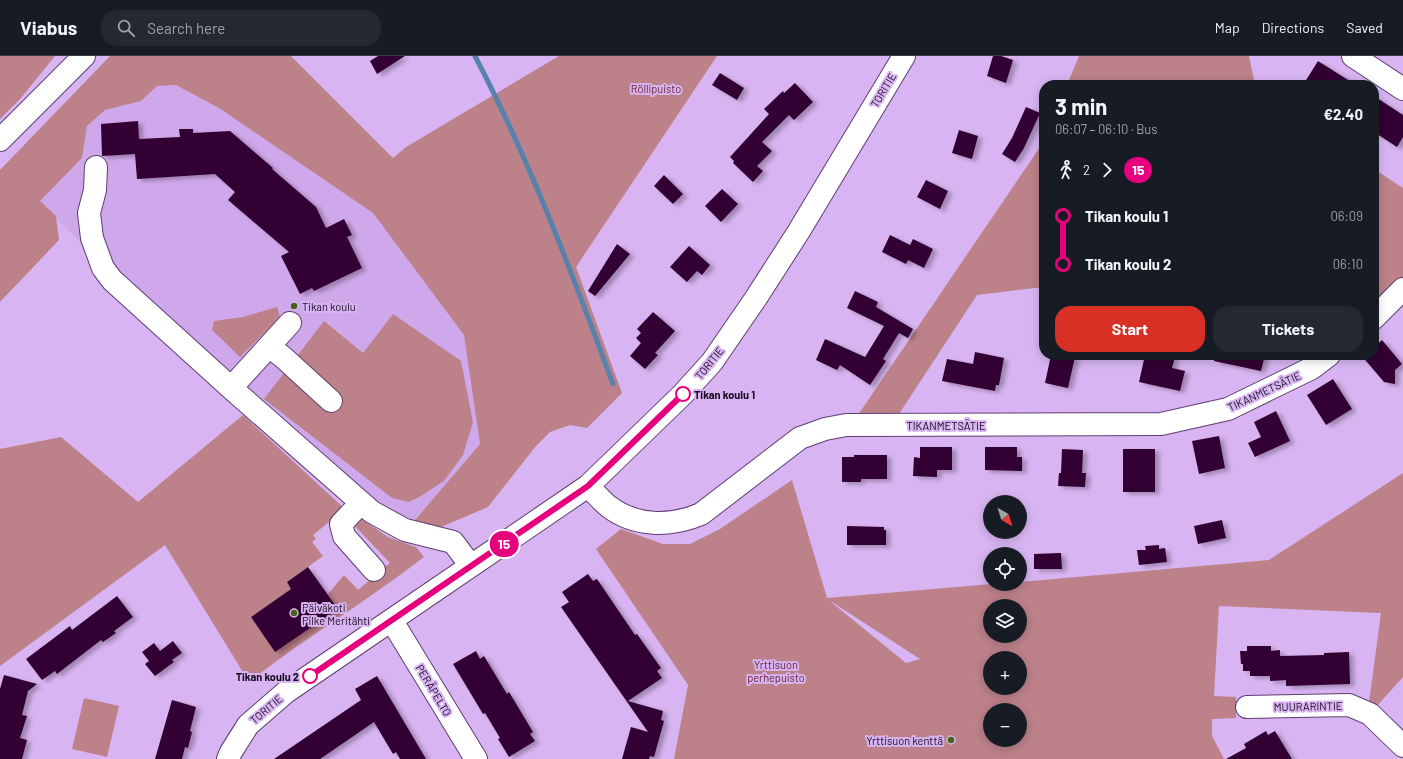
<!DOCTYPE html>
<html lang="en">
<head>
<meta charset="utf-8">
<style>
	body { margin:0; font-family:Barlow,sans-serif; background:#242831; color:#f1f3f6; height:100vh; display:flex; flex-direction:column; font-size:15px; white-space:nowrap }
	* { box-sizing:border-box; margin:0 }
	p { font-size:13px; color:#9ea1a6 }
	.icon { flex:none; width:22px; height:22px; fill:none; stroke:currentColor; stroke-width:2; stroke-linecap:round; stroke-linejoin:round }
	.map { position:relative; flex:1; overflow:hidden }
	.details { position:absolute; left:1039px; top:24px; width:340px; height:280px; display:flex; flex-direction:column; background:#171b24; border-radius:16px; box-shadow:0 2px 10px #0003 }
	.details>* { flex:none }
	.badge { padding:0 8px; border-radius:13px; font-size:14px; line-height:26px }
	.needle { width:26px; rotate:141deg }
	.fabs { position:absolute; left:983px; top:439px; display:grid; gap:8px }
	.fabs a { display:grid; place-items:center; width:44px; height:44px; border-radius:50%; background:#171b24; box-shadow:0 2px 10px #0003; font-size:20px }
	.map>.badge { position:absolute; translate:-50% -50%; box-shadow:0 0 0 2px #fff }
	.legs { display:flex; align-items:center; gap:6px; height:44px; padding:0 16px; font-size:13px }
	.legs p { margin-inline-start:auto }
	.overview { display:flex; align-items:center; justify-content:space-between; height:68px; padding:0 16px }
	h1 { font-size:22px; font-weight:700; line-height:30px }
	.cta { display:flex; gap:8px; margin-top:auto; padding:8px 16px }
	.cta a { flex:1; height:46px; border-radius:16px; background:#d93025; color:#fff; font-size:16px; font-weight:700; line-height:46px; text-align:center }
	.cta a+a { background:#242831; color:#f1f3f6 }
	ul { padding:0 16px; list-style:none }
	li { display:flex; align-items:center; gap:14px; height:48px; font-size:15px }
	li i { display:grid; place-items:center; width:6px; height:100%; margin:0 5px; background:currentColor }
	li i::after { content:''; width:10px; height:10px; margin:-5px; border:3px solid; border-radius:50%; background:#171b24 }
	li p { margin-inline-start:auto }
	li:first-child i { background:linear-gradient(#0000 50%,currentColor 0) }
	li:last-child i { background:linear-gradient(currentColor 50%,#0000 0) }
	header { display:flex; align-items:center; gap:24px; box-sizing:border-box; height:56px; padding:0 20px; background:#171b24; border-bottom:1px solid #363941 }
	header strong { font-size:19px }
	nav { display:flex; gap:22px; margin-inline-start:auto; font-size:14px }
	.search { width:280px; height:36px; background:#242831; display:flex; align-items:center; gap:10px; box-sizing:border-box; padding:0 14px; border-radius:16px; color:#9ea1a6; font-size:15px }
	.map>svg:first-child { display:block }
</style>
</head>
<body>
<header>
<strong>Viabus</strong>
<div class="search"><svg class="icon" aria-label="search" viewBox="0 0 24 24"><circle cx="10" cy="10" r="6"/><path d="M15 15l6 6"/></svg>Search here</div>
<nav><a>Map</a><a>Directions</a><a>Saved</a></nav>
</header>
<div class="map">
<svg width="1403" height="703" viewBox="0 0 1403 703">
	<defs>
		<filter id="shadow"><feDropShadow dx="4.5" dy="2.5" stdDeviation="2" flood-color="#0004"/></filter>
	</defs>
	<rect width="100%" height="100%" fill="#d8b5f2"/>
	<path fill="#cfa8eb" d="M 176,29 L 219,52 L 373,157 L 464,278 L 480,388 L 410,470 L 396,463 L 114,222 L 40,145 L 82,102 L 87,70 L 105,54 L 141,45 L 157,30 Z"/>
	<path fill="#bc8189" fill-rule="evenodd" d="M 0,0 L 55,0 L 21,42 L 0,63 Z
		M 110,0 L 291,0 L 393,102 L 406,91 L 559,0 L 717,0 L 576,211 L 622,337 L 587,372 L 570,369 L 550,376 L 536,390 L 488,451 L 434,474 L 410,470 L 480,388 L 464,279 L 373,157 L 219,52 L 176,29 L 157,30 L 141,45 L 105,54 L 87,70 L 82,102 L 40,145 L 56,160 L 59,184 L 0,246 L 0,114 Z
		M 1079,0 L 1249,0 L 1255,29 L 1067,29 Z
		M 1044,83 L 1044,231 L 977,239 L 897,361 L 858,359 L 1040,91 Z
		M 1374,113 L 1403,132 L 1403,222 L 1376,247 L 1374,245 Z
		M 277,251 L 280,261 L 240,301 L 212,274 L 214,265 L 243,261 Z
		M 393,258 L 461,305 L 473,366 L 463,399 L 444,425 L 421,440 L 409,446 L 392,442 L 264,343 L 324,265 L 363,297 Z
		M 243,359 L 345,453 L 313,479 L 316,483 L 312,486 L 323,500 L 287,526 L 291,533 L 251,561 L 275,595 L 299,573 L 303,577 L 338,553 L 328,538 L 344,519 L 358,534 L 390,507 L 351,466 L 357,460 L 388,481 L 416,491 L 424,501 C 367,545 305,582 249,626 L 165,489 L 0,610 L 0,393 L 61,381 L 138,446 Z
		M 1403,417 L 1403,621 L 1375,652 L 1369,647 L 1381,557 L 1219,550 L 1214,640 L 1236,641 L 1236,662 L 1212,663 L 1212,680 L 1224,703 L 674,703 L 688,629 L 596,493 L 621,473 L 663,488 L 690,488 L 720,473 L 792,424 L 827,542 L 992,528 L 1020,528 L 1020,526 L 1269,504 ZM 831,546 L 832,546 L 920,603 L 906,607 ZM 990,550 L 1020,550 L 1020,580 L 990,580 ZM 990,602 L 1020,602 L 1020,632 L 990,632 ZM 990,654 L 1020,654 L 1020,684 L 990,684 Z
		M 84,642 L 119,650 L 107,701 L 72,693 Z"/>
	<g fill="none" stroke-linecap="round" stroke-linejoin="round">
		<path stroke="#5881ac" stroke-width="5" d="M 475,0 C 530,105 572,217 613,328"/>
	</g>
	<path fill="#330630" filter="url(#shadow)" d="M 378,0 L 405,0 L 377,18 L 370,5 Z
		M 993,0 L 1001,0 L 1013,4 L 1006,27 L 987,20 Z
		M 1318,5 L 1356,29 L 1303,29 Z
		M 720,17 L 744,32 L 737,44 L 712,29 Z
		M 795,27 L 813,46 L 794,64 L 789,59 L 762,86 L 772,95 L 757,110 L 763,115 L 753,126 L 733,107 L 734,105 L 730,101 L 769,58 L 764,53 L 783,35 L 784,37 Z
		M 1374,40 L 1403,59 L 1403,81 L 1397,91 L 1374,76 Z
		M 1026,51 L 1040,57 L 1024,92 L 1015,106 L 1002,98 L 1012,82 Z
		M 138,65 L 139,83 L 180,81 L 179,73 L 193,73 L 193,77 L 230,75 L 273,112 L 272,113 L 316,151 L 326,172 L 344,163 L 352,179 L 347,181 L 362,212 L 314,235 L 312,232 L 300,238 L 281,200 L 289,196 L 228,144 L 235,136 L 215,118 L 137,123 L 135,98 L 102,100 L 101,68 Z
		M 959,74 L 978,80 L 972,103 L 952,97 Z
		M 664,119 L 683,138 L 673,148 L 654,130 Z
		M 926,124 L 948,135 L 940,153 L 917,141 Z
		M 722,133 L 738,148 L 721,166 L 705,150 Z
		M 890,179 L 910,189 L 913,183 L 933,193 L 924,212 L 908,204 L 906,208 L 882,196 Z
		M 617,188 L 630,198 L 595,240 L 588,235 Z
		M 689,190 L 710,209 L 702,219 L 697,215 L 687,226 L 670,211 Z
		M 855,235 L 878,246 L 876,251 L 913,273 L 908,282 L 899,277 L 883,303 L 886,305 L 870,329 L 840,309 L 837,314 L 816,304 L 825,283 L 865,301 L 884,270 L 847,252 Z
		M 653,256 L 675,275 L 655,297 L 658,299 L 645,313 L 630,300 L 641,287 L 636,282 L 641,277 L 637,273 Z
		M 1382,284 L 1402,308 L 1395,314 L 1395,328 L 1384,326 L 1361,299 L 1374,299 L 1374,291 Z
		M 975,296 L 1004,302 L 999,329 L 996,329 L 995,335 L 942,325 L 947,303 L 973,308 Z
		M 1051,299 L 1067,299 L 1075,301 L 1068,332 L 1045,327 Z
		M 1145,299 L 1165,299 L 1175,301 L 1172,312 L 1185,315 L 1180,335 L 1139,326 Z
		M 1215,299 L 1265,299 L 1261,315 L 1214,305 Z
		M 1333,323 L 1352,353 L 1326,369 L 1307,339 Z
		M 1276,355 L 1290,385 L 1255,401 L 1248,387 L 1261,381 L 1254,366 Z
		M 1219,380 L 1225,412 L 1199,418 L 1192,385 Z
		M 920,391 L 952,391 L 952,414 L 937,414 L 937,421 L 913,420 L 914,401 L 920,402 Z
		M 985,391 L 1017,391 L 1017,401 L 1022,401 L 1022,415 L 985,414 Z
		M 1062,393 L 1083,394 L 1082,417 L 1086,417 L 1085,431 L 1058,430 L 1059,417 L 1061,417 Z
		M 1123,393 L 1155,393 L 1155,436 L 1123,436 Z
		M 854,399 L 887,399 L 887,423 L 861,423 L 861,426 L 842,426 L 842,401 L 854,401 Z
		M 1222,464 L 1226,482 L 1198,488 L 1194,470 Z
		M 847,470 L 884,471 L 884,474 L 886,474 L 886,489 L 847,489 Z
		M 1159,489 L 1159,493 L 1165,492 L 1167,506 L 1139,509 L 1137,494 L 1146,494 L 1145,490 Z
		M 1061,497 L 1062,513 L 1034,513 L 1034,498 Z
		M 308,511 L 338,553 L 275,596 L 251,561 L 291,533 L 287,526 Z
		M 588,518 L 593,525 L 597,523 L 635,579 L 637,578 L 661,612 L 657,615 L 662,622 L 628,645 L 663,655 L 661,664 L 664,665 L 654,701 L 650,700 L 649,703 L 622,703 L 631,671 L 648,676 L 561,551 L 569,546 L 562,536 Z
		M 117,540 L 133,561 L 114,575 L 116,577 L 103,586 L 101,584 L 57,618 L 55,615 L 42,624 L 26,603 L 70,570 L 72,574 Z
		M 173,585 L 182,597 L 172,604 L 174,606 L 155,620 L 145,608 L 149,605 L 142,596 L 154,587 L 160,595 Z
		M 1247,590 L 1271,590 L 1271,595 L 1280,594 L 1280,600 L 1324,599 L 1324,597 L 1349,596 L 1350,628 L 1286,630 L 1286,624 L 1270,625 L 1270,620 L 1250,620 L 1250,615 L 1243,615 L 1243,608 L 1241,608 L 1240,595 L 1247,595 Z
		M 476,595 L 480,603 L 484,600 L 507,638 L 509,636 L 533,676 L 530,678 L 535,685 L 509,701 L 498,683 L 500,682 L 485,657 L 483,658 L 453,608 Z
		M 4,619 L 37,628 L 28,635 L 22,659 L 27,660 L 20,682 L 27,684 L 22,703 L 0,703 L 0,633 Z
		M 377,620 L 426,703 L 400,703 L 396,696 L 393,698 L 374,666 L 320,703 L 274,703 L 361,644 L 355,633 Z
		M 172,644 L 196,651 L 190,675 L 192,676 L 188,692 L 185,691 L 182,703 L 155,703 Z
		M 1266,675 L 1268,679 L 1275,675 L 1292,703 L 1226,703 L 1246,692 L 1244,688 Z"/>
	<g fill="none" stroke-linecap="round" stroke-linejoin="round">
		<defs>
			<path id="minor" d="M 1353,0 L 1403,33
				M 96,111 L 95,134 L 89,157 L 92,182 L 103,212 L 112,224 L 231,332 L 372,456 L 405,474 L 453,486 L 471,510
				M 1374,262 L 1403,233
				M 269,290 L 284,302 L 331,345
				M 231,332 L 290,267
				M 588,430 C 595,437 601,444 608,450 C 635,471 671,471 701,458 L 800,382 L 825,373 L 846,369 L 1161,368 L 1228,353 L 1312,312 L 1329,299
				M 361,447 L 341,468 L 344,480 L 374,514
				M 392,565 L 476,703
				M 1247,651 L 1349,649 L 1370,658 L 1403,690
				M 228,703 L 231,696 L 248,669 L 286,636 L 588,430 L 683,338 L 712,306 L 756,242 L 799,175 L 904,0"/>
			<path id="major" d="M 0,84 L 84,0"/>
		</defs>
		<use href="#minor" stroke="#5d3e72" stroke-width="24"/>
		<use href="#major" stroke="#5d3e72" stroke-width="24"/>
		<use href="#minor" stroke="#fff" stroke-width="22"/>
		<use href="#major" stroke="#fff" stroke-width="22"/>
	</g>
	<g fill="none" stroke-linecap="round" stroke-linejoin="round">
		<defs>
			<path id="line-1" d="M 310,620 L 588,430 L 683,338"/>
		</defs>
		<use href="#line-1" stroke="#fff" stroke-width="9"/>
		<use href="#line-1" stroke="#e6007e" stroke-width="6"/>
	</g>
	<g fill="#43641a" stroke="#d8b5f2" stroke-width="1.5">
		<circle cx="294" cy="250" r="4"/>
		<circle cx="294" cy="557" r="4"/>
		<circle cx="951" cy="684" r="4"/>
	</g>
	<g fill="#fff" stroke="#e6007e" stroke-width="2">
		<circle cx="683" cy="338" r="7"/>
		<circle cx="310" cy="620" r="7"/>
	</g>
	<g text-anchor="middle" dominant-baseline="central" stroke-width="4" stroke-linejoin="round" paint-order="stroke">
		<g font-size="11" fill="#6a1c2f" stroke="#d8b5f2">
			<text x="656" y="32">Röllipuisto</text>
			<text x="776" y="608">Yrttisuon<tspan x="776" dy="13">perhepuisto</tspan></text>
		</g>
		<g font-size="11" fill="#180b20" stroke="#d8b5f2">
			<text transform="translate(883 34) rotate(-59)">TORITIE</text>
			<text transform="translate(709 307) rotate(-51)">TORITIE</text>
			<text transform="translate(1264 335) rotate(-25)">TIKANMETSÄTIE</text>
			<text x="946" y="369">TIKANMETSÄTIE</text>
			<text transform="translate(434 634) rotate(59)">PERÄPELTO</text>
			<text transform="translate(1308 650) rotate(-1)">MUURARINTIE</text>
			<text transform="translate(266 653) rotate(-40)">TORITIE</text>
		</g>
		<g font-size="11" fill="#180b20" stroke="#d8b5f2" text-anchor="start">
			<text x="302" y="250">Tikan koulu</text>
			<text x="302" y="551">Päiväkoti<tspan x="302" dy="13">Pilke Meritähti</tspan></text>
			<text x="943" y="684" text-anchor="end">Yrttisuon kenttä</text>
		</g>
		<g font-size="11" font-weight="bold" fill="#180b20" stroke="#d8b5f2" text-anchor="start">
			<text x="694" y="338">Tikan koulu 1</text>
			<text x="299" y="620" text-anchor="end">Tikan koulu 2</text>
		</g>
	</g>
</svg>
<div class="fabs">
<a><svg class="needle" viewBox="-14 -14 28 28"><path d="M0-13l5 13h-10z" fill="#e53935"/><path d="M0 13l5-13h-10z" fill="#9ea1a6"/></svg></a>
<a><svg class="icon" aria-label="locate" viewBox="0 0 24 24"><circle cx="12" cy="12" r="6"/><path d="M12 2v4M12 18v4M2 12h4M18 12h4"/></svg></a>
<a><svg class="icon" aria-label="layers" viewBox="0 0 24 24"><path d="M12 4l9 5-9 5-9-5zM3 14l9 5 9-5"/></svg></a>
<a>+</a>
<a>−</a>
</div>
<b class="badge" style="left:504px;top:488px;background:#e6007e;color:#fff">15</b>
<section class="details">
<div class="overview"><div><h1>3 min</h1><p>06:07 – 06:10 · Bus</p></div><b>€2.40</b></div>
<div class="legs"><svg class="icon" aria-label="walk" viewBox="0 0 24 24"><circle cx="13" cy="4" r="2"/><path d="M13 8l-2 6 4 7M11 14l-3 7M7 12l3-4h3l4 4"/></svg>2<svg class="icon" aria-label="forward" viewBox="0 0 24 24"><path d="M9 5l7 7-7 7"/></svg><b class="badge" style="background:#e6007e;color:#fff">15</b></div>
<ul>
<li><i style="color:#e6007e"></i><b>Tikan koulu 1</b><p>06:09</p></li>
<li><i style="color:#e6007e"></i><b>Tikan koulu 2</b><p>06:10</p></li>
</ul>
<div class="cta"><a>Start</a><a>Tickets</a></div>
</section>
</div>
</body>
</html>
